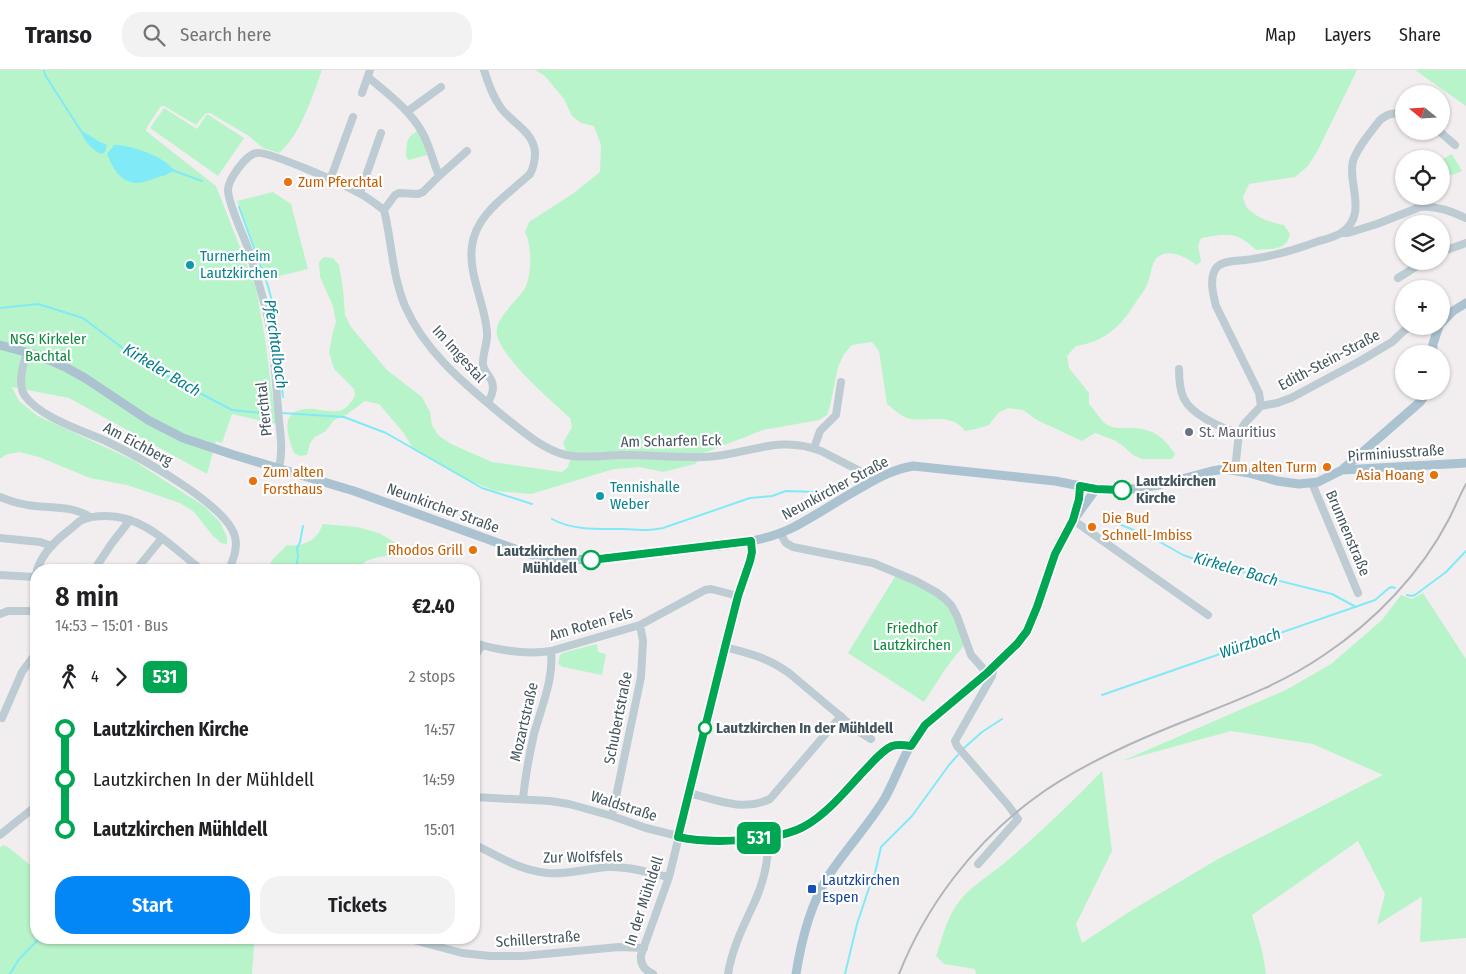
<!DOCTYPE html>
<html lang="en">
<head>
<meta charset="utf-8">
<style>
	body { margin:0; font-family:"Fira Sans Condensed",sans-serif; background:#f2f2f2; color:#202124; height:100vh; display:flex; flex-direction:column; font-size:19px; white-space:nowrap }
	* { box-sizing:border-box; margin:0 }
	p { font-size:16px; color:#757577 }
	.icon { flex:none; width:28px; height:28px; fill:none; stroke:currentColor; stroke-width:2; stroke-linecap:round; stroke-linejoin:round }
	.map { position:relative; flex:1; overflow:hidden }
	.drawer { position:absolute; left:30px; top:494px; width:450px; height:380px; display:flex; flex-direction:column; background:#fff; border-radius:20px; box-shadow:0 1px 4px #0004 }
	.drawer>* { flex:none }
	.badge { padding:0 10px; border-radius:8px; font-size:18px; line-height:32px }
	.needle { width:32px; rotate:288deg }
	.buttons { position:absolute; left:1395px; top:15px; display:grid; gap:10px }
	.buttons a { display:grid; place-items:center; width:55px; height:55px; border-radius:50%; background:#fff; box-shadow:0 1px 4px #0004; font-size:25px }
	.map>.badge { position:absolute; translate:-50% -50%; box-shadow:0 0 0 2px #fff }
	.legs { display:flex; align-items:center; gap:8px; height:55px; padding:0 25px; font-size:16px }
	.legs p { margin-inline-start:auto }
	.summary { display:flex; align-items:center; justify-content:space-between; height:85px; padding:0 25px }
	h1 { font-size:28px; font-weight:600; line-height:38px }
	.button { display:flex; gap:10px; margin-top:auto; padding:10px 25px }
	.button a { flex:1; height:58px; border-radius:20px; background:#0487f6; color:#fff; font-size:20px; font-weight:600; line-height:58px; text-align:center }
	.button a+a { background:#f2f2f2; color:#202124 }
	ul { padding:0 25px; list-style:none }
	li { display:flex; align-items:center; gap:18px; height:50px; font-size:19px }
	li i { display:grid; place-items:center; width:8px; height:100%; margin:0 6px; background:currentColor }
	li i::after { content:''; width:12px; height:12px; margin:-6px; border:4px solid; border-radius:50%; background:#fff }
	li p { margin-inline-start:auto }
	li:first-child i { background:linear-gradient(#0000 50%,currentColor 0) }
	li:last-child i { background:linear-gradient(currentColor 50%,#0000 0) }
	header { display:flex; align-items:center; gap:30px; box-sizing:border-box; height:70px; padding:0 25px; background:#fff; border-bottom:1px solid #e0e0e0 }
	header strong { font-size:24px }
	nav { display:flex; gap:28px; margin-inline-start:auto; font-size:18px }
	.search { width:350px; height:45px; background:#f2f2f2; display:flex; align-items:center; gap:12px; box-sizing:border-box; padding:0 18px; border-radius:20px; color:#757577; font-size:19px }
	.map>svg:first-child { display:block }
</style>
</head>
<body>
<header>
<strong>Transo</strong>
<div class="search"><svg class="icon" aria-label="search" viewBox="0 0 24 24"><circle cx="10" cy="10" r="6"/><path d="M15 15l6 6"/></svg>Search here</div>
<nav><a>Map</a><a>Layers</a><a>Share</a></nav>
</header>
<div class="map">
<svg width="1466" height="904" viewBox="0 0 1466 904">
	<rect width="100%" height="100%" fill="#f2eeef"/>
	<path fill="#b8f4c9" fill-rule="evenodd" d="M 0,0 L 322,0 C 313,25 300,66 279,83 L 263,78 L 249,66 L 210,43 L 206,43 L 196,55 L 164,36 L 161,36 L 147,57 L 146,61 L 216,116 L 256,218 L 265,268 L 276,354 L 232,344 L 222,373 L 216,371 L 207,404 L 69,328 L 12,317 L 19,331 L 38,346 L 133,390 L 204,436 L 220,452 L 227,467 L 227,474 L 221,473 L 213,466 L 194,442 L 180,433 L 127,415 L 90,408 L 39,387 L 19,382 L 5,385 L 0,389 ZM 107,84 L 171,103 C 141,113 120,119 107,84 Z
		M 535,0 L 1357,0 L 1318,80 L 1308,96 L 1295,107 L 1249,114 L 1243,127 C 1244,130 1245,135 1247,138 C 1254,146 1273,154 1284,155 L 1290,164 C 1286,182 1271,178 1256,180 C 1236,160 1226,164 1201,168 L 1198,176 L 1201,191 L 1197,195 C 1186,187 1166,176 1155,190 C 1151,196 1151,206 1148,212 C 1146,218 1142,224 1138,229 C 1123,254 1106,272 1076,276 L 1067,286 L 1069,298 L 1089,323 L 1089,334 C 1094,339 1102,352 1106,354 C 1114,359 1121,358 1129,358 C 1152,358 1162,365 1175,384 L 1172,389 L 1142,389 L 1133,385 L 1123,376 L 1114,370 L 1095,363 L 1082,371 L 1037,350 L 1023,340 L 1008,338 L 998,343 L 989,355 L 976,359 L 965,361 C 951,342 929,352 910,349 C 902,347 893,339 887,334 L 879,281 L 872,272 L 852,275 L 844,284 L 838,297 L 830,336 L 827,345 L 819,350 L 763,360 L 704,383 L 695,394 L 663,402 L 640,397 L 614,399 L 531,424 L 495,421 L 463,408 L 414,380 L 403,362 L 379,334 L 365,331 L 346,345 L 334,350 L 326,361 L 315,367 L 310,373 L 307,385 L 300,386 L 294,383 C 285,359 280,337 315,339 C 323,340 334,343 342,340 C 348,337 352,331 355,326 L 354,319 L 334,299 L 329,282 L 333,262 L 336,252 L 333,236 L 320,207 L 319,192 L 324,187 L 333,188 L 339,195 L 343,218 L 345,245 L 351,257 L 387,300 L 422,327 L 430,342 L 432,355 L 438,365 L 451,374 L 492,392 L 562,402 L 568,397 L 570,390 L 563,373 L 572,357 L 570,348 C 551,330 503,290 497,265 C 493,250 517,231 525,218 C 532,204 532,176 525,162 L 529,152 L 574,123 L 600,102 L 601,75 L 594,56 L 581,53 L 572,46 L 564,29 L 545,6 Z
		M 1415,0 L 1466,0 L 1466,36 Z
		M 164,38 L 197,59 L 207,44 L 244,68 L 218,106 L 150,58 Z
		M 418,61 L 424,75 L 427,85 L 409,90 L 406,87 C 407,74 405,67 418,61 Z
		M 1452,84 L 1462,101 C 1455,104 1448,108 1441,101 L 1441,90 Z
		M 273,122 L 291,134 L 308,199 L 267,209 L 237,131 Z
		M 323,454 L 357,457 L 379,463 L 396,473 L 392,485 C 380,487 364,488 357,500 L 268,500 L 272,490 L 287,475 C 296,477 311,473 317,465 C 320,462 321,457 323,454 Z
		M 896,505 C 915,514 939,523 951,541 C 957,551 960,564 964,575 L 946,598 L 924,632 L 848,583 Z
		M 1423,523 L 1466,589 L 1466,868 L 1420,872 L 1422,828 L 1421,827 L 1377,855 L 1385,824 L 1358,771 L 1252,845 L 1262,880 L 1266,904 L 976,904 L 975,899 L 944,894 L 936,886 C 942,869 946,850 956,836 C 968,817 991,805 1008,790 C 1041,762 1072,732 1102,701 L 1112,781 L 1076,854 L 1082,873 L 1132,840 L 1218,789 L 1383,705 L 1313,674 L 1231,661 L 1122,691 L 1286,620 L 1331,594 L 1382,550 L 1401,525 L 1412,529 Z
		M 597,574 L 598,582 L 606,584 L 602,605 L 563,597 L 558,594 L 560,585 L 562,583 Z
		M 3,775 L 8,777 L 34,798 L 36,797 L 36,868 L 252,868 L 254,876 L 252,904 L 0,904 L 0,778 Z"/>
	<path fill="#80eaf6" d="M 84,62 L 100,72 L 107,75 L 105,82 L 101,84 C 93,80 84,72 82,63 Z
		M 114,75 C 129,74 165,87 174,100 C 169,105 162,106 156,108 C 150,110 143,113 136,113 C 120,112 112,97 107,84 Z"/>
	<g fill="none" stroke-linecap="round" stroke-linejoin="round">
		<path stroke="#80eaf6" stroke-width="2" d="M 44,0 L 45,5 L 83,64
			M 172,100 L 202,111
			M 239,137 L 268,216 L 273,235 L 283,327
			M 0,238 L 38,234 L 83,248 L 141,292 L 232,340 L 271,344
			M 282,343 L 344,347 L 386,363 L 482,418 L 532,434
			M 552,449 C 573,461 601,459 625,459 C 639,460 649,461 663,458 L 750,428 L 772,426 L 786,421 L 817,422 L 848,417
			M 1119,454 L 1153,468 L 1183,485 L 1200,491 L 1332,524 L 1356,537
			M 296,500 L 298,485 L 297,478 L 300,472 L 303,456
			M 1407,525 L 1411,526 L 1415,525 L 1446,502 L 1466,481
			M 1102,625 L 1375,530 L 1389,518 L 1392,517 L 1395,518
			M 964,678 L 982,662 L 1002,649
			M 10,904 L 19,889 L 40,868
			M 845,904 L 857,854 L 869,818 L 875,803 L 881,777 L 912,746 L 949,695 L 958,685"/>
		<path stroke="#bdcbd2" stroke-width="8" d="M 484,0 C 488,13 493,27 501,38 C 512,53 533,61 535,82 C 535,89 534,97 530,104 C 525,109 518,114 513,119 C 495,134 475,151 472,176 C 468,204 485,234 487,262 C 488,273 482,285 483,295 C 484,299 486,302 488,305 C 496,315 493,323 488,333
			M 368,7 C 388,24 409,39 422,62 C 430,76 433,92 439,106
			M 362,23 L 370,0
			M 408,41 L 441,17
			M 1439,61 L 1455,75
			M 330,110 L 353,47
			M 360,123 L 381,63
			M 384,140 L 395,125 L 399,123 L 418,124 L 423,122 L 439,106 L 467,81
			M 1341,163 L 1348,163 L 1377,154 L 1420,137 C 1436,135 1452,142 1466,148
			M 1441,182 L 1466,173
			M 1398,208 L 1425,191
			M 27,282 C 23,295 17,314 25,326 C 41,348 84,361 108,372 C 137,386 228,435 235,467 C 238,478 233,490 229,500
			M 1179,299 C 1179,324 1183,336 1206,349 C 1216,355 1227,360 1239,363
			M 1261,336 L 1259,323 L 1216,236 C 1213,224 1209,209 1216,198 C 1222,190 1237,191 1245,190 C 1271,187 1295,180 1319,171 C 1326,169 1335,167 1341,163 C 1369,145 1347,113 1353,91 C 1358,76 1371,62 1380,50 C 1389,43 1394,42 1404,45
			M 1261,336 L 1277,333 L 1291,328 L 1360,291 L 1392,272 L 1409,256
			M 814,378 L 820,361 L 836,345 L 841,312
			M 279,398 C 284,377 279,358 278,338 C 275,305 274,271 266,240 C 261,220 255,201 249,181 C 244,166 228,134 228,120 C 228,110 246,84 257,83 C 269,81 345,115 359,123 C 367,127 376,134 384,140 C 392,172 392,205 405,236 C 425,282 465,314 502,345 C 521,360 542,379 566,385 C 585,389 604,385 623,385 C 650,385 678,388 706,387 C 748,385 778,364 821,381 L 862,402 L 872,412
			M 1235,400 L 1239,363 L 1245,353 L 1261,336
			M 1312,413 L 1358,523
			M 0,427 C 12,432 23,435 35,436 C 54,438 73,436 90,447
			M 1073,450 L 1208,545
			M 780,463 L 786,473 L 793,477 L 873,493 L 916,511 L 936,522 L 944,528 L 951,535 L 957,546 L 971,585 L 987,603
			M 0,468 L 40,472 L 52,476
			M 37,500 C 42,484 55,471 68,461 C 72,458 76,454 80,451 C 87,447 97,446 106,446 C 146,446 172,478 202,500
			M 94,500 L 112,473 L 130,450
			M 136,500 L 162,468
			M 36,504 L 36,522
			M 0,505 L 35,507
			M 0,544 L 8,541 L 36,541
			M 474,573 C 498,580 526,585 551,581 L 640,555 L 705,520 L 711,519 L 738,526
			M 725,577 C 750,584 767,587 789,603 L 858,661 L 871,669
			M 474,588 L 482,575
			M 2,648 L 22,602 L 36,583
			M 689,723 C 717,730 742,742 770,729 L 841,646
			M 474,727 L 550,731 L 569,734 L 612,746 L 646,758 L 690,769 L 713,771 L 768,767 L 793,762 L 806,756 L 819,746 L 834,733 L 875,690 L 887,679 L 902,675 L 911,676
			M 523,729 C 525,708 529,686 534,664 C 541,638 554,609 551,581
			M 612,746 L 641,607 L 643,571 L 640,555
			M 0,765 L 36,736
			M 474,774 C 497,786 521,801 548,803 C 568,805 588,798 609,797 C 629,796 649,803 669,807
			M 978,794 L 1018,749 L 1008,735 L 957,676 L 955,671 L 992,606 L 994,596
			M 406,868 L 462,883 L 490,886 L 523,886 L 619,877 L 644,878
			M 653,904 C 644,900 640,894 641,885 L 669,807 L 725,577 L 738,526 L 750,491 L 751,482 L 751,471
			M 728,904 C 732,878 744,855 755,831 C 764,811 769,789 768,767"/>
		<path stroke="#abc2d1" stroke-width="9" d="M 1441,253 L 1453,241 L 1466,233
			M 0,275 L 40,286 L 67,298 L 85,308 L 148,350 L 183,368 L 234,385 L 354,421 L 529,484 C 579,496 627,486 677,480 C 715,476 757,475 792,458 C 817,445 840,429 864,416 C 880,407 895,399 913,396 L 1055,411 L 1096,419 L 1125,420 L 1159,415 L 1212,401 L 1224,399 L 1249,403 L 1277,411 L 1299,414 L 1318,412 L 1342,400 L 1466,393
			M 1433,284 L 1433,274 L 1439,256
			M 1342,400 L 1420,332 L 1428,321
			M 1075,445 L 1079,429 L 1080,416
			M 796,904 C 801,872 810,836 827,808 C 845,780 868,756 885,728 C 898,705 906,675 925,655 C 933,646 944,639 953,631 C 971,616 988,602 1004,586 C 1012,578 1021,570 1027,561 C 1041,537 1045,508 1055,483 C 1065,459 1081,440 1096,419"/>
		<path stroke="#b0b5ba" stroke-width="2" d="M 899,904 C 926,836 973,774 1032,730 C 1066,704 1105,685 1144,668 C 1205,641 1269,623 1324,585 C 1375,551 1421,503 1449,449 C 1455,437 1460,425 1466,414"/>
	</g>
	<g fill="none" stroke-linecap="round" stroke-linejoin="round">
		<defs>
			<path id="line-1" d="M 591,490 L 751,471 L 752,482 L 750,491 L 738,526 L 725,577 L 678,767 C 710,774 777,772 805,756 C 828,743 846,720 864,701 C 872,693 881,681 892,676 C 898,674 905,675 911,676 L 925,655 L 987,603 L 1017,574 L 1027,561 L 1037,537 L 1055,484 L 1073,450 L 1079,429 L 1080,416 L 1096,419 L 1122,420"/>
		</defs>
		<use href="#line-1" stroke="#fff" stroke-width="11"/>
		<use href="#line-1" stroke="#00a651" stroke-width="8"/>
	</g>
	<g fill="#e8710a" stroke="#fff" stroke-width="2">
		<circle cx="288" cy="112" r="5"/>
		<circle cx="1327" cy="397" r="5"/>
		<circle cx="1434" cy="405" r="5"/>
		<circle cx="253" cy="411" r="5"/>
		<circle cx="1092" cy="457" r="5"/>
		<circle cx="473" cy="480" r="5"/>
	</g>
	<g fill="#0f9aa8" stroke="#fff" stroke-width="2">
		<circle cx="190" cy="195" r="5"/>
		<circle cx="600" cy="426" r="5"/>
	</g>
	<circle fill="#6b7280" stroke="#fff" stroke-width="2" cx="1189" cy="362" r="5"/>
	<g fill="#fff" stroke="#00a651" stroke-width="2.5">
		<circle cx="1122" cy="420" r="9"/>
		<circle cx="591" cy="490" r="9"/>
		<circle cx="705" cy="658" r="6"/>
	</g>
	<rect fill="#1a4fb4" stroke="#fff" stroke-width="2" x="807" y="814" width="10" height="10" rx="2.5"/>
	<g text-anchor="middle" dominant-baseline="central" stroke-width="4.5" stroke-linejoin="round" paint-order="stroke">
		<g font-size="15" fill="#c56008" stroke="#fff" text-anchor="start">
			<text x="298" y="112">Zum Pferchtal</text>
			<text x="1317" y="397" text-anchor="end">Zum alten Turm</text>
			<text x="263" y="402">Zum alten<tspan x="263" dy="17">Forsthaus</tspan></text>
			<text x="1424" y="405" text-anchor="end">Asia Hoang</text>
			<text x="1102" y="448">Die Bud<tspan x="1102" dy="17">Schnell-Imbiss</tspan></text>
			<text x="463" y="480" text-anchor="end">Rhodos Grill</text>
		</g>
		<g font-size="15" fill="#0d838f" stroke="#fff" text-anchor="start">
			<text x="200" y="186">Turnerheim<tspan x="200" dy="17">Lautzkirchen</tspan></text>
			<text x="610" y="417">Tennishalle<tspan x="610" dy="17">Weber</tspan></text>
		</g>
		<g font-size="15" fill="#0c893d" stroke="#fff">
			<text x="48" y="269">NSG Kirkeler<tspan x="48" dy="17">Bachtal</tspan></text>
			<text x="912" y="558">Friedhof<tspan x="912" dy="17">Lautzkirchen</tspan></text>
		</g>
		<g font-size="15" fill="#44555e" stroke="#fff">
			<text transform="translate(459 284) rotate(48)">Im Imgestal</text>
			<text transform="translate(1329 290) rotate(-28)">Edith-Stein-Straße</text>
			<text transform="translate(264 339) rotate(-96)">Pferchtal</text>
			<text transform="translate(671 371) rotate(-1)">Am Scharfen Eck</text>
			<text transform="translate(138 374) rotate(28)">Am Eichberg</text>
			<text transform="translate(1396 383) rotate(-4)">Pirminiusstraße</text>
			<text transform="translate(835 418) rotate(-28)">Neunkircher Straße</text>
			<text transform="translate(443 438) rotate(20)">Neunkircher Straße</text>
			<text transform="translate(1348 463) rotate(67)">Brunnenstraße</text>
			<text transform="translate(591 554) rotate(-16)">Am Roten Fels</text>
			<text transform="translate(618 648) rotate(-79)">Schubertstraße</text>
			<text transform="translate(524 652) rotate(-77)">Mozartstraße</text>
			<text transform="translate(624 736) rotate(18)">Waldstraße</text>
			<text transform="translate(583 787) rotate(-1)">Zur Wolfsfels</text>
			<text transform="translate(644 831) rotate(-72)">In der Mühldell</text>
			<text transform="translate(538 869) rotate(-4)">Schillerstraße</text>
		</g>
		<g font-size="15" fill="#5b616d" stroke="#fff" text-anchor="start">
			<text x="1199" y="362">St. Mauritius</text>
		</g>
		<g font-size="15" font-weight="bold" fill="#44555e" stroke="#fff" text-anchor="start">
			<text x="1136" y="411">Lautzkirchen<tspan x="1136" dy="17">Kirche</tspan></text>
			<text x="577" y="481" text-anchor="end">Lautzkirchen<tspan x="577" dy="17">Mühldell</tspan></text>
			<text x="716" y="658">Lautzkirchen In der Mühldell</text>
		</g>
		<g font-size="15" fill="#164399" stroke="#fff" text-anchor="start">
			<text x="822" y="810">Lautzkirchen<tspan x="822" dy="17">Espen</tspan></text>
		</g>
		<g font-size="16" font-style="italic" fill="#047e8d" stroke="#fff">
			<text transform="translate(276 274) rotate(82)">Pferchtalbach</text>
			<text transform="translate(162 300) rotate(31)">Kirkeler Bach</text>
			<text transform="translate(1236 499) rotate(16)">Kirkeler Bach</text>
			<text transform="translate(1250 573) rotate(-19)">Würzbach</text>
		</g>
	</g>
</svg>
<div class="buttons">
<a><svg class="needle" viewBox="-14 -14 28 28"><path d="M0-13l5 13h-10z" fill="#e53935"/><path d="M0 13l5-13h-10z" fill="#757577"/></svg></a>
<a><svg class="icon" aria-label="locate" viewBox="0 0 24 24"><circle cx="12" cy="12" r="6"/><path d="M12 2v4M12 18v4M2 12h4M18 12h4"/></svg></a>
<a><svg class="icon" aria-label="layers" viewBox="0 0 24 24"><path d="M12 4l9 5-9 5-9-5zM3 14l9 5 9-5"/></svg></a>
<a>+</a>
<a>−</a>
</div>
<b class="badge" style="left:759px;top:768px;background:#00a651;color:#fff">531</b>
<section class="drawer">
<div class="summary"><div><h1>8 min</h1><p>14:53 – 15:01 · Bus</p></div><b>€2.40</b></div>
<div class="legs"><svg class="icon" aria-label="walk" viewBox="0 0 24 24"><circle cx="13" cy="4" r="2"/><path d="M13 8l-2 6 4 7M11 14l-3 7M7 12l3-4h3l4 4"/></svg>4<svg class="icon" aria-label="forward" viewBox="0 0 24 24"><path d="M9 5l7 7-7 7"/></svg><b class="badge" style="background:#00a651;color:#fff">531</b><p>2 stops</p></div>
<ul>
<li><i style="color:#00a651"></i><b>Lautzkirchen Kirche</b><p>14:57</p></li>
<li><i style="color:#00a651"></i><span>Lautzkirchen In der Mühldell</span><p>14:59</p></li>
<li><i style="color:#00a651"></i><b>Lautzkirchen Mühldell</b><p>15:01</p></li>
</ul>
<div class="button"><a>Start</a><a>Tickets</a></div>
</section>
</div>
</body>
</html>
